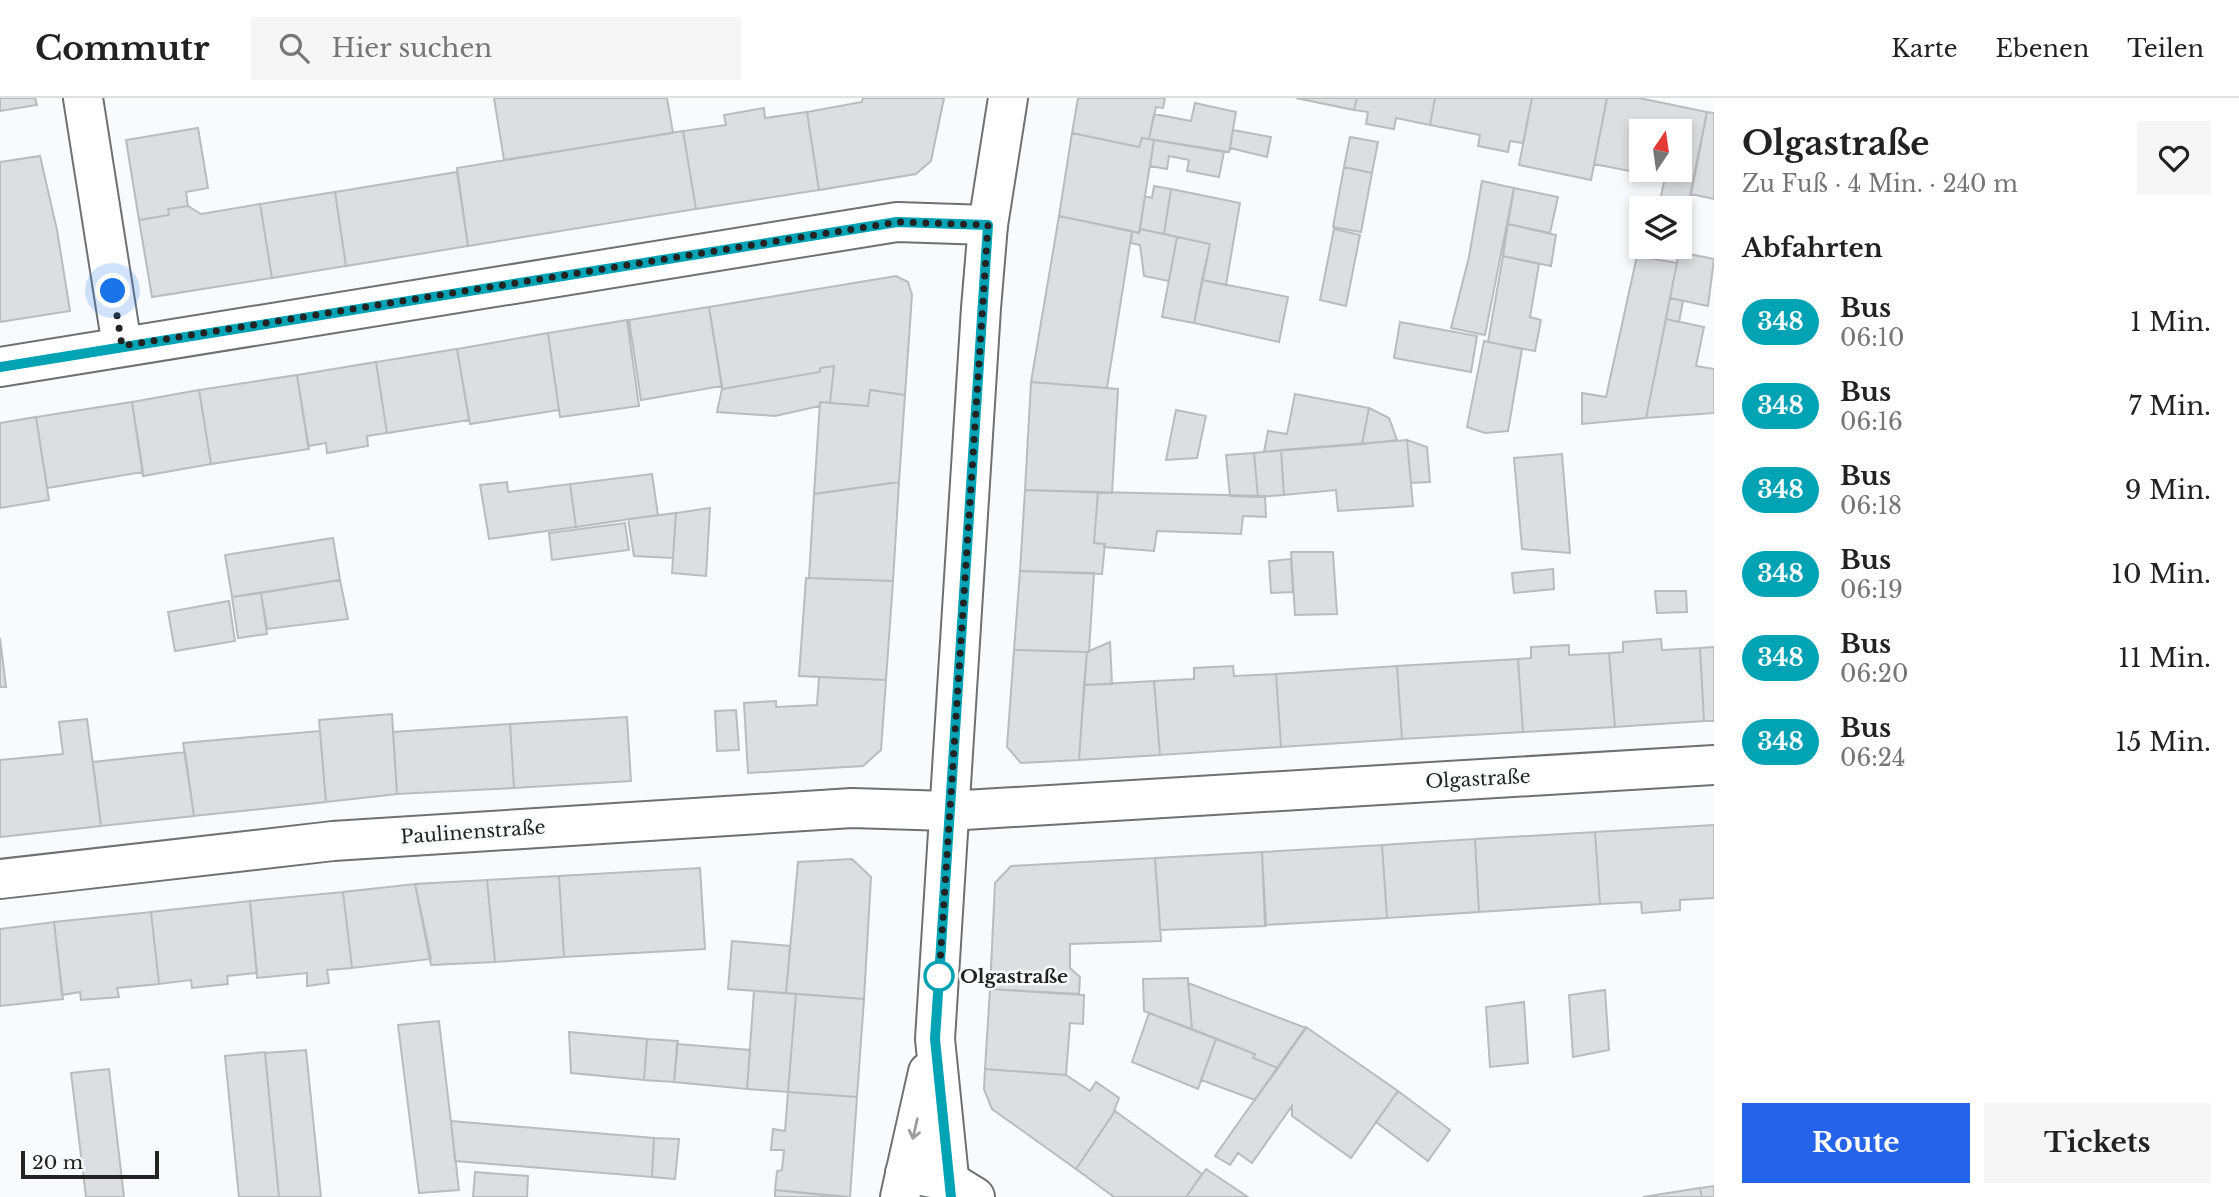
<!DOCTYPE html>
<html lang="de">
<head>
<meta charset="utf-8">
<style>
	body { margin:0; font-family:"Libre Baskerville",serif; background:#f6f6f6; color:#222; height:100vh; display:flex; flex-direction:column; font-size:26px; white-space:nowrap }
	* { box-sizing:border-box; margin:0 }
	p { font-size:23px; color:#767676 }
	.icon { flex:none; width:38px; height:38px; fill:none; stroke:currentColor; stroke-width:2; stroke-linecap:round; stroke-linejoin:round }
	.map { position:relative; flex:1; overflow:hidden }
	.drawer { display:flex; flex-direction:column; background:#fff; width:525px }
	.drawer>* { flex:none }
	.badge { padding:0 14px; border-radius:23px; font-size:24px; line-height:46px }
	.needle { width:46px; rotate:13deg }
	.controls { position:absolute; left:1629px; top:21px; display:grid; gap:14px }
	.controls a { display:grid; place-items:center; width:63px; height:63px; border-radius:0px; background:#fff; box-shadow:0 4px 10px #0003; font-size:35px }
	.scale { position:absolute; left:21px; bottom:18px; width:138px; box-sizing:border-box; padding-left:7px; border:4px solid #232324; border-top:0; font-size:19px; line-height:24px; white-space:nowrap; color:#232324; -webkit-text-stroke:5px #f9fafd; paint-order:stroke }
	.you { position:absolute; width:35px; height:35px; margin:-18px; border:5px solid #fff; border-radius:50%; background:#1a73e8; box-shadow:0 0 0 10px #1a73e833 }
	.map>.badge { position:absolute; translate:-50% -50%; box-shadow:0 0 0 4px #fff }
	h2 { padding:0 28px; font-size:26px; line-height:63px }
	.round { display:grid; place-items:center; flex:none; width:74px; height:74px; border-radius:0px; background:#f6f6f6 }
	.headline { display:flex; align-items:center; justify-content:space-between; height:119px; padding:0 28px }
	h1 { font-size:33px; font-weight:800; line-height:52px }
	.action { display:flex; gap:14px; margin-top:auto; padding:14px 28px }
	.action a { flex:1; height:80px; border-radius:0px; background:#2563eb; color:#fff; font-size:28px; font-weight:800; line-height:80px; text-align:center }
	.action a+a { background:#f6f6f6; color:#222 }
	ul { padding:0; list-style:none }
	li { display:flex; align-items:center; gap:21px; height:84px; padding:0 28px }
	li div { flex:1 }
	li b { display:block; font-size:26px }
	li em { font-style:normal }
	li .badge { min-width:77px; font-weight:700; text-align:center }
	header { display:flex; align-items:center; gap:42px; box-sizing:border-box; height:98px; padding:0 35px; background:#fff; border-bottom:2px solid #e0e0e0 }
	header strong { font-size:33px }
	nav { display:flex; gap:38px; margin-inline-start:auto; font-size:24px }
	.search { width:490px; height:63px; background:#f6f6f6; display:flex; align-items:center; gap:18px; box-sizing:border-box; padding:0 24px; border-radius:0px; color:#767676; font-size:26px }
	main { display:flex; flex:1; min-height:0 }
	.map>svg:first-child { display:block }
</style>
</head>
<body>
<header>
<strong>Commutr</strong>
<div class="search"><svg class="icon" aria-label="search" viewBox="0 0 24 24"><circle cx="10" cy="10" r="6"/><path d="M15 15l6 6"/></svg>Hier suchen</div>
<nav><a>Karte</a><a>Ebenen</a><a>Teilen</a></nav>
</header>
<main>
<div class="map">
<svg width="1714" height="1099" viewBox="0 0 1714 1099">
	<rect width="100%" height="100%" fill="#f9fafd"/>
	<path fill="#dddee1" stroke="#babbbe" stroke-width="2" fill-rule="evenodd" d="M 0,0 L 35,0 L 37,7 L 0,13 Z
		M 494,0 L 667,0 L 673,35 L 504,62 Z
		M 863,0 L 944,0 L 931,63 L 916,76 L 819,92 L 807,14 L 862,4 Z
		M 1078,0 L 1165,0 L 1163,10 L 1156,9 L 1149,41 L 1142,40 L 1139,49 L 1072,35 Z
		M 1296,0 L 1357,0 L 1354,12 Z
		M 1357,0 L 1435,0 L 1430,27 L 1396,20 L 1394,31 L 1366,26 L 1368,14 L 1354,12 Z
		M 1435,0 L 1532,0 L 1523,45 L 1510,43 L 1508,54 L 1478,48 L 1480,37 L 1430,27 Z
		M 1532,0 L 1607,0 L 1591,82 L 1519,67 Z
		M 1607,0 L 1639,0 L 1707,14 L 1688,107 L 1660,102 L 1665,80 L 1594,66 ZM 1642,33 L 1680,33 L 1680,72 L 1642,72 Z
		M 1195,5 L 1236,14 L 1229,54 L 1149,41 L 1154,16 L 1191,23 Z
		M 764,10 L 765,20 L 807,14 L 819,92 L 696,111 L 683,33 L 726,27 L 724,17 Z
		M 1707,14 L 1714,15 L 1714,101 L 1691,96 Z
		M 198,30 L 208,90 L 186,94 L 188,108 L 168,111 L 169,117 L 139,122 L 126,42 Z
		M 1233,32 L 1271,39 L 1267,59 L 1230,50 Z
		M 683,33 L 696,111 L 468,148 L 457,70 Z
		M 1072,35 L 1139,49 L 1142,40 L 1154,42 L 1139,135 L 1059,118 Z
		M 1350,39 L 1378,44 L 1372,75 L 1344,69 Z
		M 1154,42 L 1224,54 L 1219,79 L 1187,73 L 1189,62 L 1169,58 L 1167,71 L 1150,68 Z
		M 40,58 L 57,132 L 70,213 L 0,224 L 0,64 Z
		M 1344,69 L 1372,75 L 1361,134 L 1333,129 Z
		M 457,74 L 468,148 L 346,168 L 335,94 Z
		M 1482,83 L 1514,90 L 1485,237 L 1451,230 L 1469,159 Z
		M 1154,88 L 1171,91 L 1164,136 L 1140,131 L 1145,98 L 1152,100 Z
		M 1514,90 L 1558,99 L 1550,135 L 1508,126 Z
		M 1171,91 L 1240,105 L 1226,187 L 1202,182 L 1210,146 L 1164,136 Z
		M 335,94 L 346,168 L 272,180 L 260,106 Z
		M 260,106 L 272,180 L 152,199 L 139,122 L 169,117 L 168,111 L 188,108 L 201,116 Z
		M 1059,118 L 1132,133 L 1107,290 L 1031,284 Z
		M 1508,126 L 1556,137 L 1551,168 L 1503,158 Z
		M 1140,131 L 1177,139 L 1169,183 L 1144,178 L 1140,147 L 1131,145 L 1132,133 L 1139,135 Z
		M 1334,131 L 1360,137 L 1346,208 L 1320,202 Z
		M 1177,139 L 1210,146 L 1194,225 L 1162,219 Z
		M 1679,154 L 1714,161 L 1708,208 L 1670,200 Z
		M 1503,158 L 1539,166 L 1530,219 L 1541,222 L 1535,253 L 1488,244 Z
		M 1637,158 L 1677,165 L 1646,320 L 1582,326 L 1582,295 L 1606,299 Z
		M 896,178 L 908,184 L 912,197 L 905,297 L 870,292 L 868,308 L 830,305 L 834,268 L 820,270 L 820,274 L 722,291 L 709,209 Z
		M 1202,182 L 1288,199 L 1279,244 L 1194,225 Z
		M 1670,200 L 1683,203 L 1679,224 L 1666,221 Z
		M 709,209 L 722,288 L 641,302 L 629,222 Z
		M 1666,221 L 1704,229 L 1696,268 L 1714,271 L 1714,315 L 1646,320 Z
		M 627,222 L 639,308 L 560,319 L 548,235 Z
		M 1400,224 L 1477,238 L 1471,274 L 1394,260 Z
		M 548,235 L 559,312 L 470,326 L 457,251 Z
		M 1484,243 L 1522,251 L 1508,333 L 1485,335 L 1467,329 Z
		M 457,251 L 469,322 L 387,335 L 376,264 Z
		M 376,264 L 387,335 L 367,338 L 368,348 L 327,355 L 326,345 L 308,348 L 297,277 Z
		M 834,268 L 830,305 L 820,304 L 820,308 L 775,318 L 717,314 L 722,291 L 820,274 L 820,270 Z
		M 297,277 L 309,351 L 211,366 L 199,292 Z
		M 1031,284 L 1118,291 L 1112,395 L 1025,392 Z
		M 199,292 L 211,366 L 143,378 L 132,304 Z
		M 870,292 L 905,297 L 899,384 L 814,396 L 820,304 L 868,308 Z
		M 1295,296 L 1369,310 L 1362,346 L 1264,354 L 1268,333 L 1287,336 Z
		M 132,304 L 143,374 L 47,390 L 36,319 Z
		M 1369,310 L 1389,320 L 1397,342 L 1362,346 Z
		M 1176,312 L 1206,318 L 1197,360 L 1166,362 Z
		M 36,319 L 49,402 L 0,410 L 0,325 Z
		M 1407,342 L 1427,349 L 1430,384 L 1411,385 Z
		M 1407,342 L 1413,408 L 1338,413 L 1336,392 L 1284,397 L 1281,352 Z
		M 1281,352 L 1284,397 L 1258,399 L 1254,355 Z
		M 1254,355 L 1258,399 L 1230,398 L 1226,357 Z
		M 1562,356 L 1570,455 L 1522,451 L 1514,360 Z
		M 652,376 L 658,417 L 576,429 L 570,386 Z
		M 507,384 L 508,394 L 570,386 L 576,429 L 489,441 L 480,387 Z
		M 899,384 L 893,483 L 809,480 L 814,396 Z
		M 1025,392 L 1098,394 L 1094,445 L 1105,446 L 1102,476 L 1020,473 Z
		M 1098,394 L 1265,398 L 1266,419 L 1243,418 L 1241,436 L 1157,433 L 1154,453 L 1104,449 L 1105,446 L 1094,445 Z
		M 710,410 L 706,478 L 672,475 L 676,415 Z
		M 676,415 L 673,460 L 634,458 L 628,421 Z
		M 625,425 L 629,452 L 552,462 L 549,435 Z
		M 333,440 L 340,482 L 232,499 L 225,457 Z
		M 1291,454 L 1333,454 L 1337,516 L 1295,517 Z
		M 1291,461 L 1293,494 L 1271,495 L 1269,463 Z
		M 1553,471 L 1554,491 L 1514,495 L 1512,475 Z
		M 1020,473 L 1094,475 L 1089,554 L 1014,552 Z
		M 806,480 L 893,483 L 886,582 L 799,578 Z
		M 340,482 L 348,521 L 267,531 L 261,495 Z
		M 1655,493 L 1686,493 L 1687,514 L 1657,515 Z
		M 261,495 L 267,536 L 238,540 L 232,499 Z
		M 229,503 L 235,543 L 175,553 L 168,514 Z
		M 0,540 L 6,589 L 0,589 Z
		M 1661,541 L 1662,552 L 1700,550 L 1704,623 L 1615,629 L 1609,555 L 1623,554 L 1623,544 Z
		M 1110,544 L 1112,586 L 1084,587 L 1087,554 Z
		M 1569,547 L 1569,557 L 1609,555 L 1615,629 L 1523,634 L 1518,561 L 1531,560 L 1531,549 Z
		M 1714,549 L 1714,623 L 1704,623 L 1700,550 Z
		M 1014,552 L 1087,554 L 1079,662 L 1021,665 L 1007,649 Z
		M 1518,561 L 1523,634 L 1402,641 L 1397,568 Z
		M 1233,568 L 1234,578 L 1276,576 L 1281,649 L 1160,657 L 1154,583 L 1194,581 L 1194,570 Z
		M 1397,568 L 1402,641 L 1281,649 L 1276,576 Z
		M 819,579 L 886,582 L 881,652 L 863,668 L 748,675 L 744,605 L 776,603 L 776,609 L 817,607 Z
		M 1154,583 L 1160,657 L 1079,662 L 1084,587 Z
		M 736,612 L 739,652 L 717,653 L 715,613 Z
		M 392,616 L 397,696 L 326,704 L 319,622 Z
		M 627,619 L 631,683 L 514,690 L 510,626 Z
		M 87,621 L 101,728 L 0,739 L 0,662 L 63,656 L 59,624 Z
		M 510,626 L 514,690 L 397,696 L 393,634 Z
		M 320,633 L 326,704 L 194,718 L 183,645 Z
		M 185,654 L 194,718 L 101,728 L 93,664 Z
		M 1714,727 L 1714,800 L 1680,802 L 1680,812 L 1642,815 L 1641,804 L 1600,806 L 1595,734 Z
		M 1595,734 L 1600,806 L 1479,814 L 1475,741 Z
		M 1475,741 L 1479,814 L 1387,820 L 1382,747 Z
		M 1382,747 L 1387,820 L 1265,827 L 1262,754 Z
		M 1262,754 L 1266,828 L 1160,832 L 1155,760 Z
		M 1155,760 L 1161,843 L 1070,846 L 1070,870 L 1080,879 L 1079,896 L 990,891 L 995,785 L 1011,768 Z
		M 852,761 L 871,779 L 864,901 L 786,895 L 798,764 Z
		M 700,770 L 705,851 L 564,859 L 559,778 Z
		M 559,778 L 564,859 L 495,864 L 487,782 Z
		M 487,782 L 495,864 L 431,867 L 415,786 Z
		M 415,786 L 431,861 L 352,870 L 343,794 Z
		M 343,794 L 352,870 L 327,872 L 329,885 L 307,888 L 307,875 L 257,880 L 250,803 Z
		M 250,803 L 257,875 L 227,878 L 228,886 L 192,890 L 191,882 L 159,886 L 151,814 Z
		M 151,814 L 159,886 L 117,890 L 119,899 L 81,902 L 80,894 L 62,897 L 54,824 Z
		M 54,824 L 63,901 L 0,908 L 0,831 Z
		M 732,843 L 790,848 L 786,895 L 728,891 Z
		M 1188,880 L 1192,931 L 1144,913 L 1143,881 Z
		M 1188,885 L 1306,930 L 1278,970 L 1253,960 L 1255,956 L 1192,931 Z
		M 990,891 L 1084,897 L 1083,926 L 1070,925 L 1066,977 L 985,971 Z
		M 1605,892 L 1609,952 L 1573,959 L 1569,897 Z
		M 754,893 L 796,896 L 788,994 L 747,991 Z
		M 796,896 L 864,901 L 857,999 L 788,994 Z
		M 1524,904 L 1528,965 L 1490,969 L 1486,909 Z
		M 1149,915 L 1216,941 L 1198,991 L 1132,964 Z
		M 439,923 L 459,1092 L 419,1095 L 398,927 Z
		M 1306,929 L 1398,993 L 1351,1060 L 1292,1018 L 1292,1008 L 1252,1065 L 1238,1055 L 1230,1067 L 1215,1058 Z
		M 569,934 L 647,941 L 644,982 L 571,975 Z
		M 647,941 L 678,943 L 674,984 L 644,982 Z
		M 1216,941 L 1255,956 L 1253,960 L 1278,970 L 1255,1002 L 1201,982 Z
		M 677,946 L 750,952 L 747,991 L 674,984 Z
		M 306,952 L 321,1099 L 279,1099 L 265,955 Z
		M 265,954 L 279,1099 L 239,1099 L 225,958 Z
		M 109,971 L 124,1099 L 86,1099 L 71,975 Z
		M 985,971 L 1066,977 L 1090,993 L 1096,984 L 1119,1000 L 1113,1016 L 1076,1071 L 992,1011 L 984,991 Z
		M 1398,993 L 1450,1032 L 1428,1063 L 1376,1024 Z
		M 788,994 L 857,999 L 850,1099 L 775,1092 L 777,1073 L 782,1072 L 784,1052 L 771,1052 L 773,1031 L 785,1033 Z
		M 1115,1013 L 1202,1076 L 1186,1099 L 1114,1099 L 1076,1071 Z
		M 451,1023 L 654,1040 L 652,1079 L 455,1063 Z
		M 654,1040 L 679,1041 L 675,1081 L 652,1079 Z
		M 1206,1071 L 1248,1099 L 1186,1099 Z
		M 475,1074 L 528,1078 L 527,1099 L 473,1099 Z
		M 1714,1088 L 1714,1099 L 1702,1099 L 1700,1090 Z
		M 1700,1090 L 1702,1099 L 1643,1099 Z
		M 775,1092 L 842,1099 L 775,1099 Z"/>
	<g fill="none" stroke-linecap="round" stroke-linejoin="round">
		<defs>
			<path id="minor" d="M 83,0 L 122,248
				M 0,269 L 897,124 L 988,127
				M 0,781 L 333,743 L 852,710 L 948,713 L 1714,667
				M 905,1075 L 949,1083 L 975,1099"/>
			<path id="major" d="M 900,1099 L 928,974
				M 951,1099 L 935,941 L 981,210 L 988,127 L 1008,0"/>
		</defs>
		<use href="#minor" stroke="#6f7072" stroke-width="42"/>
		<use href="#major" stroke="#6f7072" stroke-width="42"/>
		<use href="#minor" stroke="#fff" stroke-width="38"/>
		<use href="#major" stroke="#fff" stroke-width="38"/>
	</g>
	<defs><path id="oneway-shaft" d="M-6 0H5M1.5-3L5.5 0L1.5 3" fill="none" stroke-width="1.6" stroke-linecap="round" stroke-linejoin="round" transform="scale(1.75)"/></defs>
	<use stroke="#9c9c9c" href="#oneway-shaft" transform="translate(915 1031) rotate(103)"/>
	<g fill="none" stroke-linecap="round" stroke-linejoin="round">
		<defs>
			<path id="line" d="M 0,269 L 897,124 L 988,127 L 935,941 L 951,1099"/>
		</defs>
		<use href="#line" stroke="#fff" stroke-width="16"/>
		<use href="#line" stroke="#00a3b4" stroke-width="10"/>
		<path stroke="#232324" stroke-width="7" stroke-dasharray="0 12.6" d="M 113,193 L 122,248 L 897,124 L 988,127 L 939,881 L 939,878"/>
	</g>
	<circle fill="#fff" stroke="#00a3b4" stroke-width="3.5" cx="939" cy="878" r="14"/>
	<g text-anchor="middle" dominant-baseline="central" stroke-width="5" stroke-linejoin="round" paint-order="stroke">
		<g font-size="19" fill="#232324" stroke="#f9fafd">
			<text transform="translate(1478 681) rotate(-3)">Olgastraße</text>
			<text transform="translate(473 734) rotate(-4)">Paulinenstraße</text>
		</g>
		<g font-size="19" font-weight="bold" fill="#232324" stroke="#f9fafd" text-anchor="start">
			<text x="960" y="878">Olgastraße</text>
		</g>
	</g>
</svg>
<div class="controls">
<a><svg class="needle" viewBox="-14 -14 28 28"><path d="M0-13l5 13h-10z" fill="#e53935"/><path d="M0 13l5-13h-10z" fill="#767676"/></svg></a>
<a><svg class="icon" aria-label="layers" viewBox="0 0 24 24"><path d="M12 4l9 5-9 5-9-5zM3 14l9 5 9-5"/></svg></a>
</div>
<div class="scale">20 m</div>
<div class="you" style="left:113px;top:193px"></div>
</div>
<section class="drawer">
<div class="headline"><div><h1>Olgastraße</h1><p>Zu Fuß · 4 Min. · 240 m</p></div><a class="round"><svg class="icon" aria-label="heart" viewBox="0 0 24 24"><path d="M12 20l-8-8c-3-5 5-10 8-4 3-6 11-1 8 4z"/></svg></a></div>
<h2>Abfahrten</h2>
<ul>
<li><span class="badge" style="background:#00a3b4;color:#fff">348</span><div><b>Bus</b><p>06:10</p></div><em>1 Min.</em></li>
<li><span class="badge" style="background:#00a3b4;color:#fff">348</span><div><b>Bus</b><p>06:16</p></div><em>7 Min.</em></li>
<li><span class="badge" style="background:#00a3b4;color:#fff">348</span><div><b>Bus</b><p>06:18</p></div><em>9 Min.</em></li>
<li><span class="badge" style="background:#00a3b4;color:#fff">348</span><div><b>Bus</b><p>06:19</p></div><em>10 Min.</em></li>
<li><span class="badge" style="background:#00a3b4;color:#fff">348</span><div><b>Bus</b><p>06:20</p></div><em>11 Min.</em></li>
<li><span class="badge" style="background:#00a3b4;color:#fff">348</span><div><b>Bus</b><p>06:24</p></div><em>15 Min.</em></li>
</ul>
<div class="action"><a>Route</a><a>Tickets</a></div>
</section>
</main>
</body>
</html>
